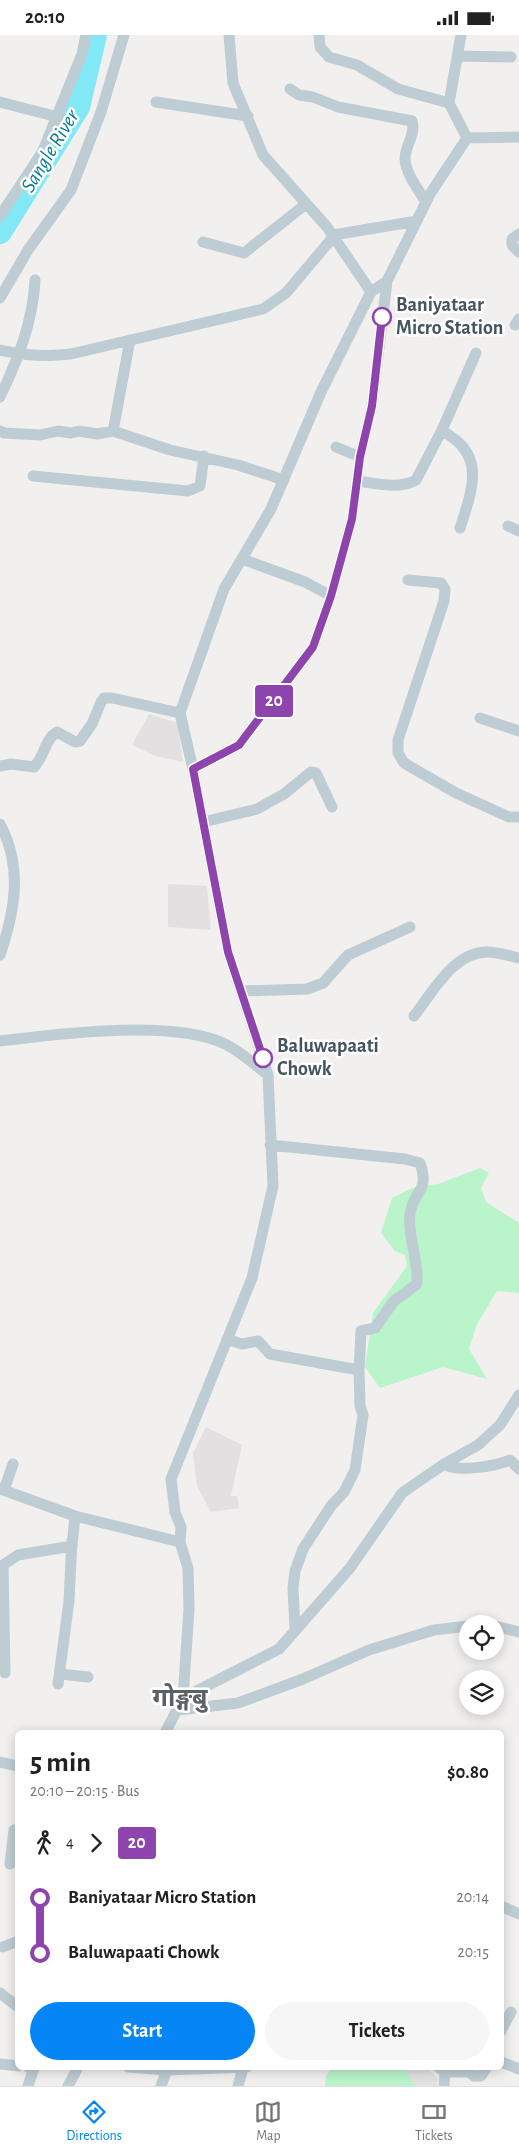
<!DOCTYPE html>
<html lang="en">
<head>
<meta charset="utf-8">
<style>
	body { margin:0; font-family:"Alegreya Sans","Noto Sans Devanagari",sans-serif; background:#f6f6f6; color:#202124; height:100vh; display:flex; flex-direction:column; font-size:19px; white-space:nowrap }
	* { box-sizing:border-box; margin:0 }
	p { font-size:16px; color:#757577 }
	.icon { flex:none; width:28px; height:28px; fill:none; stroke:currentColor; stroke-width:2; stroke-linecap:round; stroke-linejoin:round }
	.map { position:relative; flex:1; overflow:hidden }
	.details { position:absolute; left:15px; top:1695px; width:489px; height:340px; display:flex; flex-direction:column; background:#fff; border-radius:8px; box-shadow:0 2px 12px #0003 }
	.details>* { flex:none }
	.badge { padding:0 10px; border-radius:4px; font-size:18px; line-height:32px }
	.fabs { position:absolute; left:459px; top:1580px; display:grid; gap:10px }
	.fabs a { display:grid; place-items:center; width:45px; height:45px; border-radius:50%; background:#fff; box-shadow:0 2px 12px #0003; font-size:25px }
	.map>.badge { position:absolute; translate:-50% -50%; box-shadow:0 0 0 2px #fff }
	.legs { display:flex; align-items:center; gap:8px; height:55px; padding:0 15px; font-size:16px }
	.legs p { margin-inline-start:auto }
	.headline { display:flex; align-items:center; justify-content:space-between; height:85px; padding:0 15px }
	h1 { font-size:28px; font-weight:700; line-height:38px }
	.primary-button { display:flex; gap:10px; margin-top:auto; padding:10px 15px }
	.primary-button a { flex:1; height:58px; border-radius:30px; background:#0585f6; color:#fff; font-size:20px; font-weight:700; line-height:58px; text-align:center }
	.primary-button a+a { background:#f6f6f6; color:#202124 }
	ul { padding:0 15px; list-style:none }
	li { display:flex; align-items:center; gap:18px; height:55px; font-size:19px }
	li i { display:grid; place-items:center; width:8px; height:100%; margin:0 6px; background:currentColor }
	li i::after { content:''; width:12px; height:12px; margin:-6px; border:4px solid; border-radius:50%; background:#fff }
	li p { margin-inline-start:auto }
	li:first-child i { background:linear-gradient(#0000 50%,currentColor 0) }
	li:last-child i { background:linear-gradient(currentColor 50%,#0000 0) }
	.status { display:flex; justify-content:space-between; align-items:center; height:35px; padding:0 25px; background:#fff; direction:ltr }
	.status svg { height:14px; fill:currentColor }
	.dock { display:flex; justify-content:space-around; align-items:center; height:70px; border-top:1px solid #e0e0e0; background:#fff; font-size:14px; color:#757577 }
	.dock a { display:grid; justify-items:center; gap:2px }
	.dock .active { color:#0585f6 }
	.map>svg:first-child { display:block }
</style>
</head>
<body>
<div class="status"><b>20:10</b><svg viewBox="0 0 49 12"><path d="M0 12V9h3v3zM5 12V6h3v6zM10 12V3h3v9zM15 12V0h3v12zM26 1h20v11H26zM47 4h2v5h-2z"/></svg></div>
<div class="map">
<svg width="519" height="2051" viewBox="0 0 519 2051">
	<rect width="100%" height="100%" fill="#f2efef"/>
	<path fill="#e3e0e1" d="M 149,679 L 178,688 L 183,727 L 155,721 L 132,710 Z
		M 168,849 L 207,851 L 211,895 L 168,892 Z
		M 206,1392 L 242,1410 L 231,1461 L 237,1461 L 239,1473 L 211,1477 L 197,1451 L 193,1418 Z
		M 332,2033 L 427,2033 L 438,2044 L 437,2051 L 325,2051 L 326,2041 Z"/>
	<path fill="#b9f4cb" d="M 480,1133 L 489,1138 L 481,1153 L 486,1167 L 519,1188 L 519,1258 L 497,1256 L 477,1289 L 469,1314 L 487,1344 L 443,1332 L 380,1353 L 365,1332 L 373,1278 L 407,1231 L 405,1220 L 395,1216 L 381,1198 L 392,1163 L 412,1153 L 438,1149 Z
		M 332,2033 L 404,2033 L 415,2051 L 325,2051 L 326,2041 Z"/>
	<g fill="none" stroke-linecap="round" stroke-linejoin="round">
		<path stroke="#82e8f6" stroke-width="24" d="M 0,197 L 78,72 L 95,0"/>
		<path stroke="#beccd3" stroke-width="11" d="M 229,0 L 233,48 L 263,120 L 327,192 L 371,257
			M 319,0 L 320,12 L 329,22 L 357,30 L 398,54 L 449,68 L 467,103
			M 457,21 L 511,22
			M 290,54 L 299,60 L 313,62 L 338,72 L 412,86 C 416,100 405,110 405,124 C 406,139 418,154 426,167
			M 0,67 L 58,82
			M 156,67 L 248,81
			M 449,68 L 461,0
			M 0,181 L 42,118 L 82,19 L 86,0
			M 519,199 L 512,204 L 512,210 L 519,217
			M 333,200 L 417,186
			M 203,207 L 244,218 L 306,169
			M 0,263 L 28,215 L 71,155 L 101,77 L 124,0
			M 515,290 L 519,284
			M 0,315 C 23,320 47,322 71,319 L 263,274 L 286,258 L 334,201
			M 0,362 C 18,324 33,287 35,245
			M 442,395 C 448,400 456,404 461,410 C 483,432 468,468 460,493
			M 0,396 L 4,398 L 40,400 L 58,396 L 71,398 L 79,396 L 97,399 L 113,396 L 170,415 L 238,430 L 284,445
			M 113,396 L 130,305
			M 336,412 L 360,422
			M 33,441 L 188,456 L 200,451 L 204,421
			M 357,446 C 375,448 399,455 416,445 L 442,395 L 476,318
			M 508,491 L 519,496
			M 242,524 L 305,547 L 331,561
			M 408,545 L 441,548 L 445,554 L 444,566 L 398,705 L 398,718 L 404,728 L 456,758 L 509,782 L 519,782
			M 480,683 L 519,696
			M 0,731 L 11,729 L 34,732 C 45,721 44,705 57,697 L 75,707 L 80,706 L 92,689 L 101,667 L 104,663 L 112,663 L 180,678
			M 193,734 L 239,710 L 313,612 L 331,561 L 352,484 L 360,422 L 372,371 L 387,246
			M 203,787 L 257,774 L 284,759 L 311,737 L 316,738 L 332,772
			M 0,789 C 23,832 15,876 0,920
			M 242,956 L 307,954 L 323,948 L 348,920 L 410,892
			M 414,981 C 433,957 454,916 488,917 C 498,917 509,921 519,923
			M 0,1006 C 59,999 172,984 225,1009 C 240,1016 255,1030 268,1040
			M 270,1110 L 405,1124 L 420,1128 C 430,1157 414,1154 410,1179 C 407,1200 419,1226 417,1249 L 394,1266 L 375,1293 L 361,1296 L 359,1335 L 360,1371 L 363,1380 L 355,1435 L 344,1457 L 331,1471 L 303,1514 L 295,1536 L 293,1553 L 295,1594
			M 229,1305 L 242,1309 L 258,1306 L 270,1319 L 359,1335
			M 444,1429 C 457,1438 495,1431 510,1425 L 519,1434
			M 0,1454 L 75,1481 L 180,1507
			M 4,1455 L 13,1429
			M 495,1591 L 519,1597
			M 5,1638 L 3,1530 L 18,1520 L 72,1511 L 75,1481
			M 60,1639 L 88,1642
			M 58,1649 L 69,1566 L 72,1505
			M 183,1663 L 279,1614 L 350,1533 L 402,1458 L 444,1429 L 478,1410 L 500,1390 L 519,1360
			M 178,1675 L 238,1668 L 303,1644 L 369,1615 L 434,1595 L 468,1591
			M 165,1698 L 183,1663 L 189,1574 L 188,1533 L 180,1507 L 181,1492 L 175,1477 L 171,1444 L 252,1243 L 273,1151 L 268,1040 L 228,917 L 193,734 L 180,678 L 224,554 L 271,474 L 321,357 L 371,257 L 387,246 L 430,159 L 467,103 L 519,102
			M 0,1727 L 18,1731
			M 10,1829 L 14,1795 L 18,1794
			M 501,1871 L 519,1879
			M 3,1912 L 18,1906
			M 0,1958 L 18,1972
			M 501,1996 L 511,1977
			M 501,2027 L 519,2034
			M 0,2029 L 18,2031
			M 128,2032 L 167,2035 L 247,2032
			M 438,2032 L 445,2037 L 444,2051
			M 445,2037 L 469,2037 L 474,2041 L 481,2041 L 487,2032
			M 28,2051 L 34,2033 L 28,2032
			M 68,2051 L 78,2032
			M 161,2051 L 167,2035
			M 238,2051 L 243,2033"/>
	</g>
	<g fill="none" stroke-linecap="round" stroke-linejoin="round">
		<defs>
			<path id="line-1" d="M 263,1023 L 228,917 L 193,734 L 239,710 L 313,612 L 331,561 L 352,484 L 360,422 L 372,371 L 382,282"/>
		</defs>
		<use href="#line-1" stroke="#fff" stroke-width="11"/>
		<use href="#line-1" stroke="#8e44ad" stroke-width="8"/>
	</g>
	<g fill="#fff" stroke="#8e44ad" stroke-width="2.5">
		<circle cx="382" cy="282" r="9"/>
		<circle cx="263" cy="1023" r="9"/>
	</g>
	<g text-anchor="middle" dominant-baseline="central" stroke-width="5" stroke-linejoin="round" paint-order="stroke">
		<g font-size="20" font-weight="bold" fill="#45555f" stroke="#fff" text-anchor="start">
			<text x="396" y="270">Baniyataar<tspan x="396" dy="23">Micro Station</tspan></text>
			<text x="277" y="1011">Baluwapaati<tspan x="277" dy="23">Chowk</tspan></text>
		</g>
		<g font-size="21" font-style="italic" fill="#047e8e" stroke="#fff">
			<text transform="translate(50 116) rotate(-59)">Sangle River</text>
		</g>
		<g font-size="25" font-weight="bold" fill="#5b6165" stroke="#fff">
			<text x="180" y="1663">गोङ्गबु</text>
		</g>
	</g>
</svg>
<div class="fabs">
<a><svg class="icon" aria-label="locate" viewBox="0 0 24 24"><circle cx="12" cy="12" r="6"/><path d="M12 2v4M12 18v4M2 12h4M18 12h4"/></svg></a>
<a><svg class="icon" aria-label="layers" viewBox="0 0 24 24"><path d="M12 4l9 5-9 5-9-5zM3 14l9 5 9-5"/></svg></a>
</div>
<b class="badge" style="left:274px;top:666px;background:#8e44ad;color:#fff">20</b>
<section class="details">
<div class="headline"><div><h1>5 min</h1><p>20:10 – 20:15 · Bus</p></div><b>$0.80</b></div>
<div class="legs"><svg class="icon" aria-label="walk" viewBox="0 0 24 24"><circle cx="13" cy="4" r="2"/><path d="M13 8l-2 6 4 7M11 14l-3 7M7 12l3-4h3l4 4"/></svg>4<svg class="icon" aria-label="forward" viewBox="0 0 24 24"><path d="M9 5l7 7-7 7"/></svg><b class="badge" style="background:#8e44ad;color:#fff">20</b></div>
<ul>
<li><i style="color:#8e44ad"></i><b>Baniyataar Micro Station</b><p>20:14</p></li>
<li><i style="color:#8e44ad"></i><b>Baluwapaati Chowk</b><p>20:15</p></li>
</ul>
<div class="primary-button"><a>Start</a><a>Tickets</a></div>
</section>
</div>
<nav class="dock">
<a class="active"><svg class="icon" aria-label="directions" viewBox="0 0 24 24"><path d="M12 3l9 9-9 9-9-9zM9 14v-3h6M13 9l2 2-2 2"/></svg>Directions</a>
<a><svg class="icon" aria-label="map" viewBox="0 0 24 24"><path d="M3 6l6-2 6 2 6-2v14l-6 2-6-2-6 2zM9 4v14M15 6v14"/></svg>Map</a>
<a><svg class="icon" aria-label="tickets" viewBox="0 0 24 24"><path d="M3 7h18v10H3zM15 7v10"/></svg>Tickets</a>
</nav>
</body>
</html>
